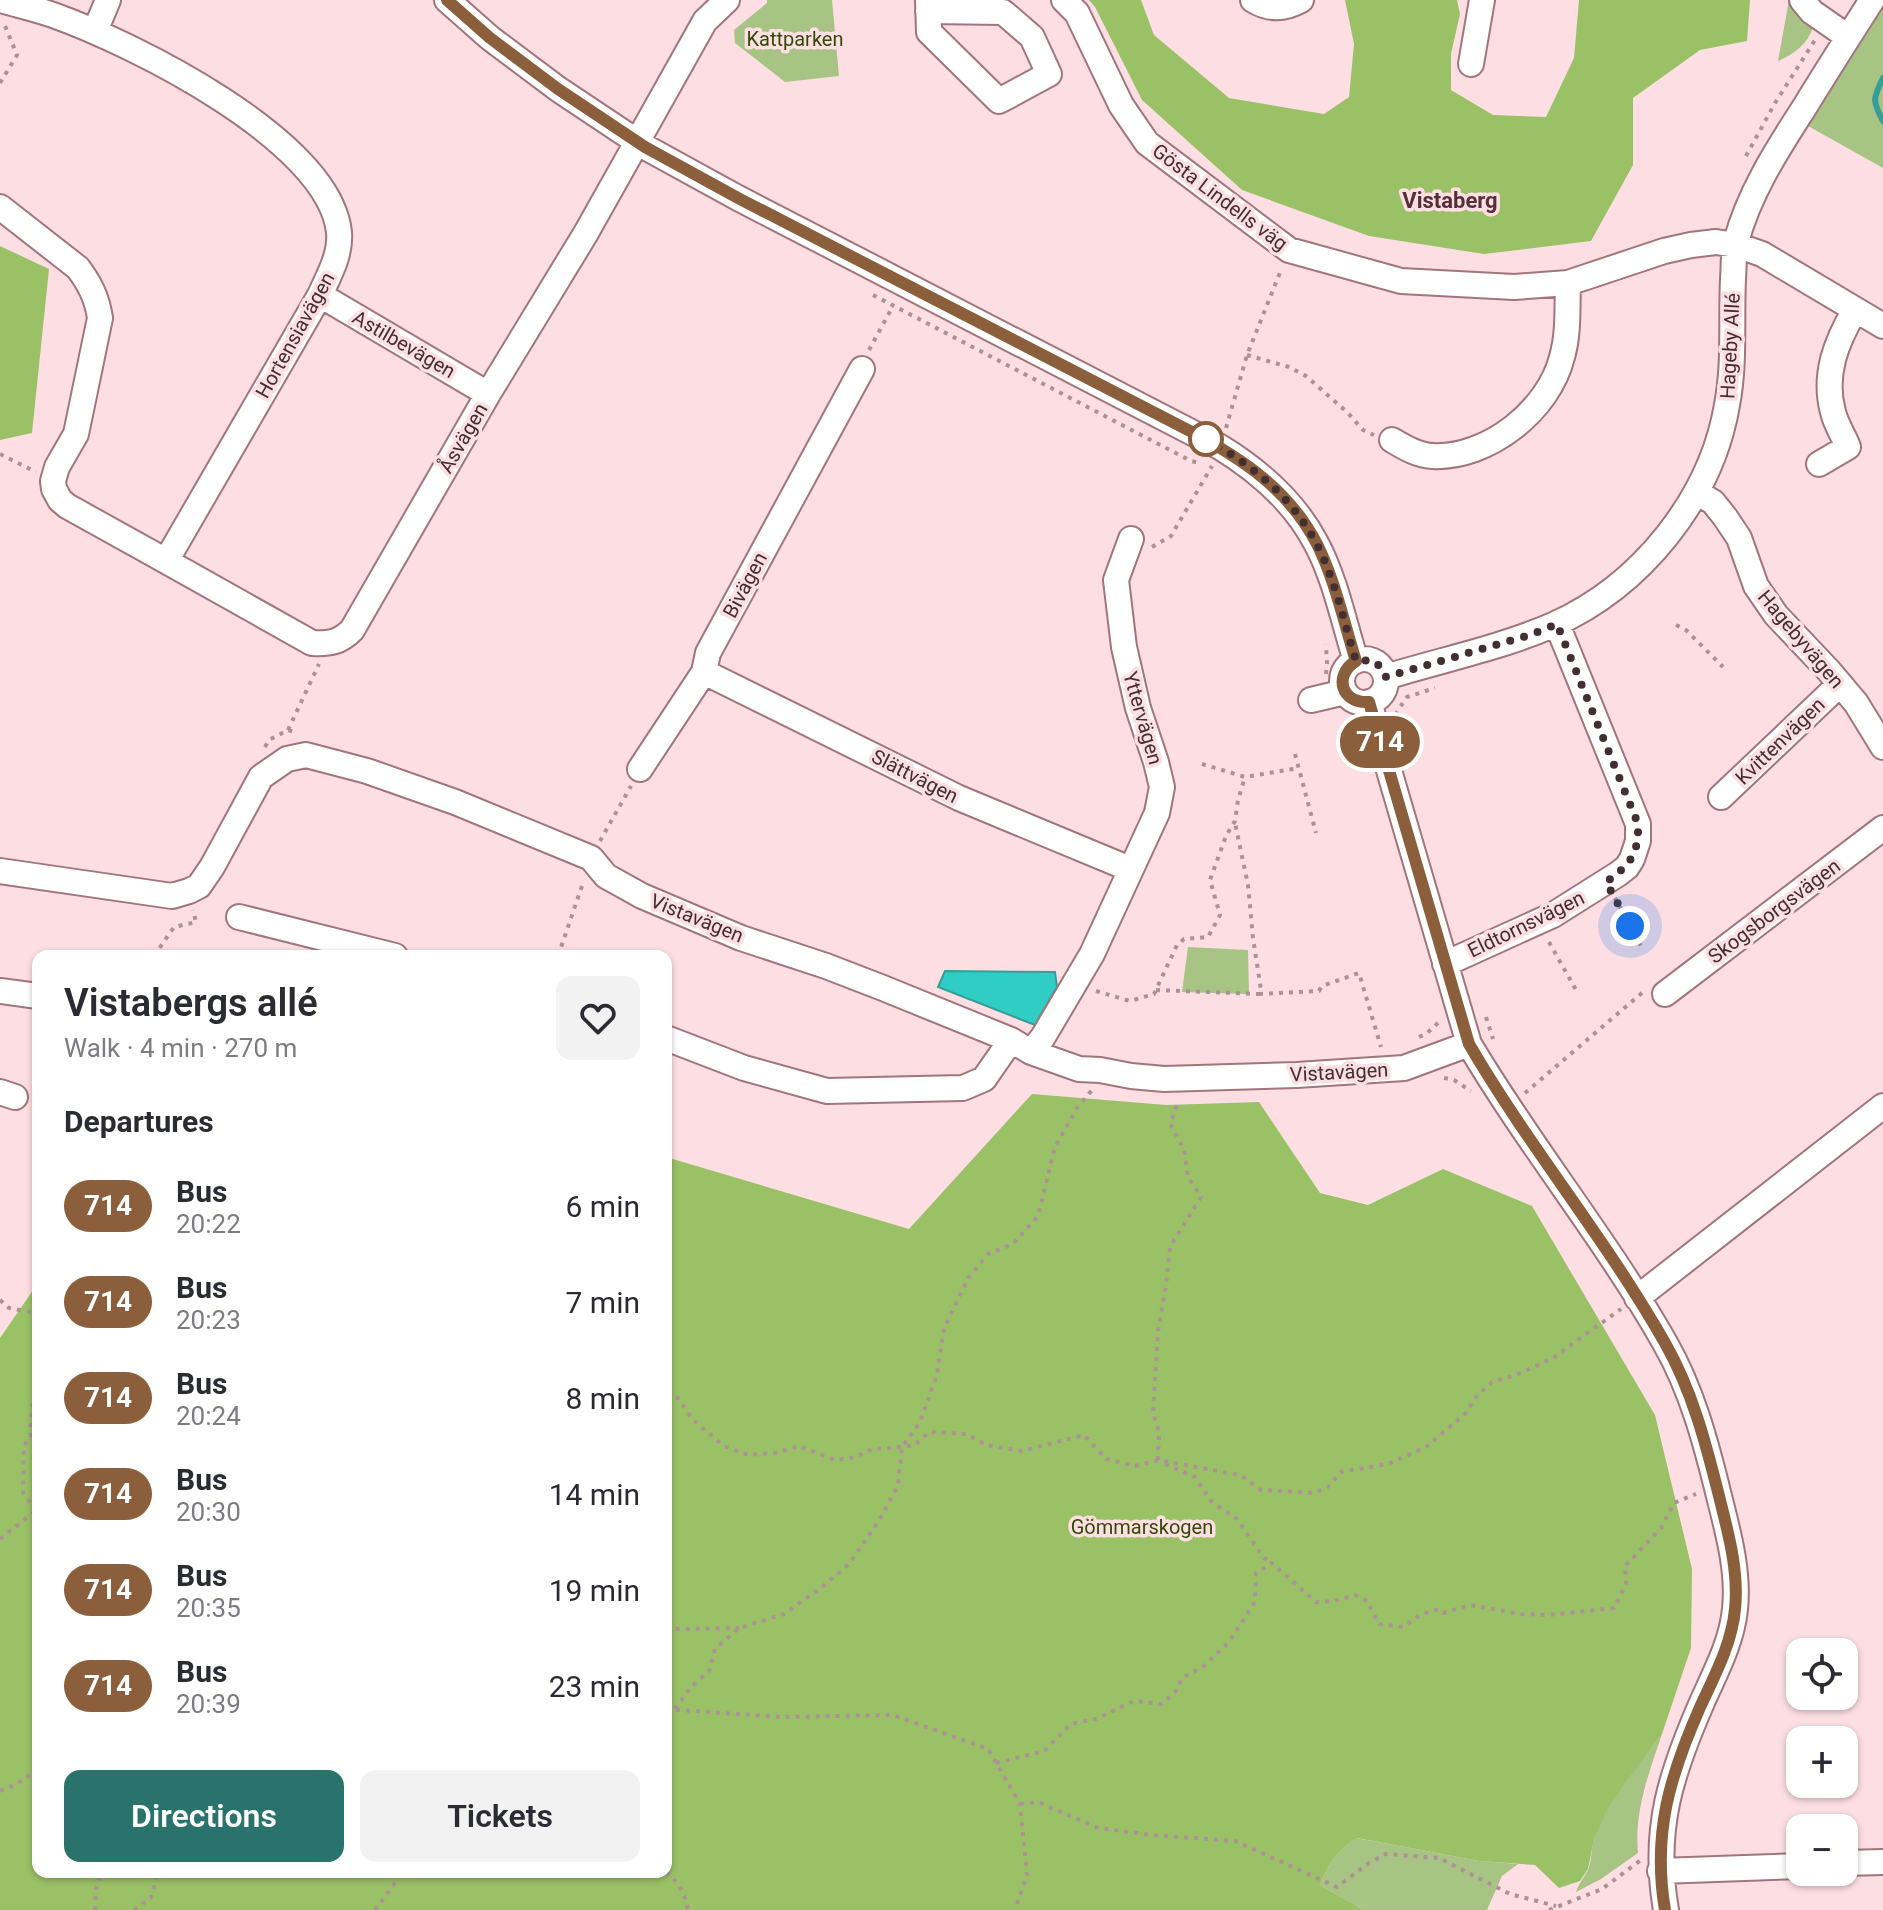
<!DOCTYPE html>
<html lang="en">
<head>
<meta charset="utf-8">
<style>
	body { margin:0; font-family:Roboto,sans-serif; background:#f2f2f3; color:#2b2b33; height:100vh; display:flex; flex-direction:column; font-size:30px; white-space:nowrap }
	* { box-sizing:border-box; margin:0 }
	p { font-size:26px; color:#7c7c81 }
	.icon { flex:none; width:44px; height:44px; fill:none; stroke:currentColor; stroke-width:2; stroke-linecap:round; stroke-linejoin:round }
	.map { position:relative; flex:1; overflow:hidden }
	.side { position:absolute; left:32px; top:950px; width:640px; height:928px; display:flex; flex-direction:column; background:#fff; border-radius:16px; box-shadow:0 2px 6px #0004 }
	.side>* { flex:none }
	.badge { padding:0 16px; border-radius:26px; font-size:28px; line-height:52px }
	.tools { position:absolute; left:1786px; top:1638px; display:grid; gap:16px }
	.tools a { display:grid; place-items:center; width:72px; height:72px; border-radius:16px; background:#fff; box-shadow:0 2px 6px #0004; font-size:40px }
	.you { position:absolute; width:40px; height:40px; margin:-20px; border:6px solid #fff; border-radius:50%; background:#1a73e8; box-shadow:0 0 0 12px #1a73e833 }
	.map>.badge { position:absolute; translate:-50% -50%; box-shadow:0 0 0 4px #fff }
	h2 { padding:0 32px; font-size:30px; line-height:72px }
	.round { display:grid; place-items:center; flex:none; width:84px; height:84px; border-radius:16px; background:#f2f2f3 }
	.overview { display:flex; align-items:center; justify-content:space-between; height:136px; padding:0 32px }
	h1 { font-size:38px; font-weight:600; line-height:60px }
	.cta { display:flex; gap:16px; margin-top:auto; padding:16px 32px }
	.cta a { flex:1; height:92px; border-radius:16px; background:#2a736d; color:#fff; font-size:32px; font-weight:600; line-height:92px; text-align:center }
	.cta a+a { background:#f2f2f3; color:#2b2b33 }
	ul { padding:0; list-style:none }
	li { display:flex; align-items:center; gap:24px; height:96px; padding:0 32px }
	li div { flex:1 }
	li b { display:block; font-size:30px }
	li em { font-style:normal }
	li .badge { min-width:88px; font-weight:700; text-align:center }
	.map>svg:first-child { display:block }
</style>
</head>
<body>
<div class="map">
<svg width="1883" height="1910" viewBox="0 0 1883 1910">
	<rect width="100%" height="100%" fill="#fddfe3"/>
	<path fill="#a7c484" d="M 767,0 L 832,0 L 839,76 L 785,82 L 735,43 L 734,30 L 767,3 Z
		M 1789,0 L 1794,0 L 1813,27 C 1808,44 1794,54 1778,61 Z
		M 1883,7 L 1883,168 L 1808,126 Z
		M 1188,947 L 1248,950 L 1249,994 L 1182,992 Z
		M 1662,1734 C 1649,1773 1634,1811 1638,1853 L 1601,1879 L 1576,1892 C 1579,1883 1584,1878 1588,1870 C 1592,1861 1591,1849 1594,1839 C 1606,1800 1638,1766 1662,1734 Z
		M 1356,1838 L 1479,1861 L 1518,1864 L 1502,1876 L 1487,1910 L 1364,1910 L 1320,1885 C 1328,1865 1338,1850 1356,1838 Z"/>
	<path fill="#9bc167" d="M 1089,0 L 1141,0 L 1154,35 L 1229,98 L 1324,114 L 1349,97 L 1354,44 L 1345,0 L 1457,0 L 1460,14 L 1451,54 L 1451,90 L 1493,115 L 1546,117 L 1574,58 L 1579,0 L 1750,0 L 1747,41 L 1700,50 L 1633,98 L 1633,165 L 1591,241 L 1484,254 L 1369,236 L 1242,190 L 1142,100 L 1095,7 Z
		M 0,246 L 49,269 L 32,433 L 0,440 Z
		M 1032,1094 L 1166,1105 L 1259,1102 L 1320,1193 L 1368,1205 L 1443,1169 L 1532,1206 L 1655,1415 L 1692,1569 L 1691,1648 L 1662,1734 L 1625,1783 L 1607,1810 L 1594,1839 L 1588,1869 L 1580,1881 L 1559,1888 L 1535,1865 L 1479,1861 L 1357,1838 C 1338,1849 1328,1865 1320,1885 L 1364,1910 L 0,1910 L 0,1338 L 38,1283 L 38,1872 L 666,1872 L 666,1157 L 909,1229 Z"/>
	<path fill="#2fcdc3" stroke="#359e98" stroke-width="2" d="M 945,971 L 1055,972 L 1057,987 L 1035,1025 L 938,987 Z"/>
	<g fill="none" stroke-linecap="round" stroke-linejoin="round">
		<path stroke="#359e98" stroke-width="6" d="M 1883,78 C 1873,98 1872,101 1883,121"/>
		<defs>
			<path id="minor" d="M 1,0 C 18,5 36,9 53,15 C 132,43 329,140 339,232 C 341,255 329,275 320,295 L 166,561 L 312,643 C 330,644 340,642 352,630 L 488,394 L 586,233 L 705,21 L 727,0
				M 447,0 L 490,38 L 558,89 L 645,147 L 738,198 L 1220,447 C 1259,471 1294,501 1316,543 C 1335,578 1344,623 1356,661
				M 1064,0 L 1077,13 L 1121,105 L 1147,143 L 1289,250 L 1401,281 L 1514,287 L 1568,283 L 1664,251 L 1691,245 L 1716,242 L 1736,245 L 1762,254 L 1883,326
				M 1253,0 C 1269,10 1285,9 1301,0
				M 1802,0 L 1812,12 L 1848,37
				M 928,11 L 1003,12 L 1032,37 L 1049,74 L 999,101 L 929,32 L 928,0
				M 95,31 L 108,0
				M 1471,64 L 1482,0
				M 0,207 L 78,268 C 90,284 97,298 100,318 L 76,434 L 57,467 L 53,481 L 54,489 L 60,500 L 67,506 L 166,561
				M 320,295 L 488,394
				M 1392,440 C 1404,447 1417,455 1432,456 C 1488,459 1549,410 1562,357 C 1569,333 1567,307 1568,283
				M 1819,464 L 1848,447 C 1844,436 1836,425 1833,412 C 1823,375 1836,342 1855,310
				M 1696,492 L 1713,502 L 1725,517 L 1739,538 L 1756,586 L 1776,615 L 1829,671 L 1856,703 L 1883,747
				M1342 681a22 22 0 1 1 44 0a22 22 0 1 1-44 0Z
				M 704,672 L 959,798 L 1130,869
				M 1386,677 C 1441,660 1500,648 1553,625 C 1641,586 1711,499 1727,405 C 1735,363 1731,321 1733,279 C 1734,267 1733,254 1736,242 C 1749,193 1777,150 1804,108 C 1826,72 1849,36 1872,0
				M 1311,700 L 1345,692
				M 1369,702 L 1469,1044 C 1530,1147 1606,1239 1665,1343 C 1692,1390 1706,1443 1719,1496 C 1728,1532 1739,1571 1735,1609 C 1732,1641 1716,1671 1703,1700 C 1671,1773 1652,1829 1666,1910
				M 640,769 L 704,672 L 708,653 L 862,369
				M 1721,797 L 1839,685
				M 0,871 L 172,896 L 189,891 L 199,886 L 212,867 L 261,777 L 287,759 L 306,755 L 367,771 L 455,802 L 591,858 L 606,876 L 642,896 L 741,938 L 826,966 L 883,988 L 1011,1040 L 1031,1052 L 1079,1069 L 1100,1070 L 1131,1076 L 1164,1079 L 1297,1075 L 1404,1068 L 1469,1044
				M 239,917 L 395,956
				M 1445,964 L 1553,915 L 1618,874 L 1627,867 L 1632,859 L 1638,841 L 1638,824 L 1557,624
				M 0,991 L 38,996
				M 1665,994 L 1883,828
				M 666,1038 L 744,1068 L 827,1091 L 963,1088 L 984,1079 L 1011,1040
				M 1031,1052 L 1043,1037 L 1092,954 L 1157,813 L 1162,787 L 1156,762 L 1138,708 L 1124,647 L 1116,580 L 1131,539
				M 0,1092 L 15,1097
				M 1637,1298 L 1883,1106
				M 1844,1863 L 1883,1862
				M 1660,1871 L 1800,1866"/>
		</defs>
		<use href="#minor" stroke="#a1757c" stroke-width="28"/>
		<path stroke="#ac9296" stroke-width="4" stroke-dasharray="4 6" stroke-linecap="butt" d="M 0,83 L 17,55 L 5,26 L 8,23
			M 1746,156 L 1775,103 L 1815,40
			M 873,295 L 1191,461 L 1199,463
			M 869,350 L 893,306
			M 1247,355 L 1289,367 L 1306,376 L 1348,413 L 1363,430 L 1374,435
			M 1226,428 L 1247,355 L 1281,270
			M 0,454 L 36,472
			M 1152,547 L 1171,536 L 1212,466
			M 1676,625 L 1686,630 L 1723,667
			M 1326,674 L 1327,663 L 1326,644
			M 1396,715 C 1398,708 1403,704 1407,697 L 1435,688
			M 288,730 L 319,664
			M 265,747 L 269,740 L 288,730 L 297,733
			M 1295,754 L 1316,833
			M 1202,764 L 1245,777 L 1299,768
			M 600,841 L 631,786
			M 1615,898 L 1642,948
			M 1549,942 L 1576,990
			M 154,956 L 174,927 L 196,922 L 193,910
			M 558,956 L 583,883
			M 1156,990 L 1259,994 L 1261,990 L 1253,938 L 1248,885 L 1235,823
			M 1096,991 L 1130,1001 L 1154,994 L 1177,945 L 1184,939 L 1208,937 L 1220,915 L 1210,880 L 1226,836 L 1235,821 L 1238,800 L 1245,777
			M 1259,994 L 1319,991 L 1322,986 L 1359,973 L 1381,1047
			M 1486,1017 L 1493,1039
			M 1419,1037 L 1426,1034 L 1439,1022 L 1439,1020
			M 1444,1078 L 1454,1080 L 1471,1091
			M 1525,1093 L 1643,992
			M 0,1300 L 9,1308 L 35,1313 L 38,1318
			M 666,1397 L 678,1398 L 692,1419 L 724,1446 L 748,1455 L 775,1453 L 799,1446 L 835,1460 L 856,1457 L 874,1448 L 884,1449 L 915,1445 L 929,1432 L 966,1434 L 986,1445 L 1022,1451 L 1084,1435 L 1106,1459 L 1135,1466 L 1158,1460 L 1240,1475 L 1261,1490 L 1314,1493 L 1328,1487 L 1341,1472 L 1388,1464 L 1426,1447 L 1465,1414 L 1476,1397 L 1492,1382 L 1516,1375 L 1553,1358 L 1621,1309
			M 1158,1460 L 1159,1432 L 1153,1413 L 1155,1379 L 1158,1331 L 1166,1285 L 1170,1247 L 1201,1197 L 1188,1177 L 1184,1150 L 1170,1123 L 1179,1101
			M 1165,1464 L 1195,1477 L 1211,1501 L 1237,1519 L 1264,1558 L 1272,1563
			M 35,1511 L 23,1492 L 24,1445 L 31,1437 C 29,1418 34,1406 35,1388 L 38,1385
			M 0,1539 L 38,1509
			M 666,1627 L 673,1629 L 739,1628
			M 666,1709 L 780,1717 L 893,1715 L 988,1749 L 1020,1804 L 1027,1875 L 1015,1910
			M 675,1709 L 691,1687 L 709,1671 L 715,1649 L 739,1628 L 784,1614 L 822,1587 L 850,1563 L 880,1519 L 898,1485 L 902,1447 L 920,1422 L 937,1374 L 944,1329 L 968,1278 L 988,1254 L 1013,1244 L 1038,1216 L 1055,1147 L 1077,1108 L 1092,1090
			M 996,1763 L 1044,1751 L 1071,1724 L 1096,1719 L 1134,1701 L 1162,1704 L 1176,1691 L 1182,1678 L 1204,1666 L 1229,1642 L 1255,1602 L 1256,1573 L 1272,1563 L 1316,1602 L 1334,1601 L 1355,1595 L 1367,1601 L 1379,1624 L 1403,1627 L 1420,1615 L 1438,1609 L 1443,1613 L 1470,1605 L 1521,1614 L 1548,1615 L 1614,1608 L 1626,1584 L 1625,1566 L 1661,1528 L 1674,1503 L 1696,1494
			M 0,1791 L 17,1784 L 38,1769
			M 1020,1804 L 1038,1802 L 1098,1828 L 1152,1835 L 1235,1841 L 1337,1887 L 1369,1863 L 1386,1854 L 1439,1858 L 1510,1894 L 1556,1906
			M 666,1872 C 679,1882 685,1894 688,1910
			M 95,1910 L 96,1889 L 102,1872
			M 134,1910 L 151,1898 L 158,1872
			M 375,1910 L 403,1872
			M 1549,1910 L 1602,1889 L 1641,1860"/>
		<use href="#minor" stroke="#fff" stroke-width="24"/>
	</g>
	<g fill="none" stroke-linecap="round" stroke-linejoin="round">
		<defs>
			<path id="line" d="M 447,0 L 490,38 L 558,89 L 645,147 L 738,198 L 1190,431 C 1243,459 1289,490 1317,544 C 1335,580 1344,623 1356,661 C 1333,675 1341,704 1369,702 L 1469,1044 C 1529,1147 1606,1239 1665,1343 C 1692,1390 1706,1444 1719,1496 C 1728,1532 1739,1571 1735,1609 C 1732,1643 1715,1675 1701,1705 C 1670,1775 1652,1833 1665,1910"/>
		</defs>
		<use href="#line" stroke="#fff" stroke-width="18"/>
		<use href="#line" stroke="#8b5e3c" stroke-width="12"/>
		<path stroke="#422f32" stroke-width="8" stroke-dasharray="0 14.4" d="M 1206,439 C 1251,465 1290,494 1316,543 C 1335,578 1344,623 1356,661 L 1372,660 L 1382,668 L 1386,677 L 1530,635 L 1557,624 L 1638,824 C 1639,854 1630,865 1606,882 L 1630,926"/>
	</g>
	<circle fill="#fff" stroke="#8b5e3c" stroke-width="4" cx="1206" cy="439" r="16"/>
	<g text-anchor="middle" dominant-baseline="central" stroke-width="7" stroke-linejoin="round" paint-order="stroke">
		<g font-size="20" fill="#334a06" stroke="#fddfe3">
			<text x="795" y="39">Kattparken</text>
			<text x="1142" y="1527">Gömmarskogen</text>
		</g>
		<g font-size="20" fill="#422f32" stroke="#fddfe3">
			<text transform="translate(1220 197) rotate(37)">Gösta Lindells väg</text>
			<text transform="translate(295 335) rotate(-61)">Hortensiavägen</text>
			<text transform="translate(404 344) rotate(30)">Astilbevägen</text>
			<text transform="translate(1730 346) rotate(-87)">Hageby Allé</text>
			<text transform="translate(463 438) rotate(-60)">Åsvägen</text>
			<text transform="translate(745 585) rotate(-62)">Bivägen</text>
			<text transform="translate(1801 639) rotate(50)">Hagebyvägen</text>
			<text transform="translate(1143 718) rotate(74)">Yttervägen</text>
			<text transform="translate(1780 741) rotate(-44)">Kvittenvägen</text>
			<text transform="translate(915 776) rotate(27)">Slättvägen</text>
			<text transform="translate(1774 911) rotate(-37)">Skogsborgsvägen</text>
			<text transform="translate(697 918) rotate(22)">Vistavägen</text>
			<text transform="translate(1526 924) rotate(-26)">Eldtornsvägen</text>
			<text transform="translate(1339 1072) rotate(-3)">Vistavägen</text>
		</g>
		<g font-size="22" font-weight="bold" fill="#562f37" stroke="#fddfe3">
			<text x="1450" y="200">Vistaberg</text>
		</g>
	</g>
</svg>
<div class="tools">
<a><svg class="icon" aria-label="locate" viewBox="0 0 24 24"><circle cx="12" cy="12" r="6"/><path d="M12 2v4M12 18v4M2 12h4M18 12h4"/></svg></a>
<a>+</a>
<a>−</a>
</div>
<div class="you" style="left:1630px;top:926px"></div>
<b class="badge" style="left:1380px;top:742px;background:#8b5e3c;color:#fff">714</b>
<section class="side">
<div class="overview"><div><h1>Vistabergs allé</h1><p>Walk · 4 min · 270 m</p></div><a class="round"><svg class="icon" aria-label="heart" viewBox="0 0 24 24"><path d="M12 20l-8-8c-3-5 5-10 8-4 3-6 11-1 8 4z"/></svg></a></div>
<h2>Departures</h2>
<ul>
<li><span class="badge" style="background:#8b5e3c;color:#fff">714</span><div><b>Bus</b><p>20:22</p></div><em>6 min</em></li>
<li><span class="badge" style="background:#8b5e3c;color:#fff">714</span><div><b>Bus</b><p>20:23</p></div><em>7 min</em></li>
<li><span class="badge" style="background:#8b5e3c;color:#fff">714</span><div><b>Bus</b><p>20:24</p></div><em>8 min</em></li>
<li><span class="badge" style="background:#8b5e3c;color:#fff">714</span><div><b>Bus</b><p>20:30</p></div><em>14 min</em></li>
<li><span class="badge" style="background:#8b5e3c;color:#fff">714</span><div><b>Bus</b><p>20:35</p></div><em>19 min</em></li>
<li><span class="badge" style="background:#8b5e3c;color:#fff">714</span><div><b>Bus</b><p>20:39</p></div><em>23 min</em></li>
</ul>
<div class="cta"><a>Directions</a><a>Tickets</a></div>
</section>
</div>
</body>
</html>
